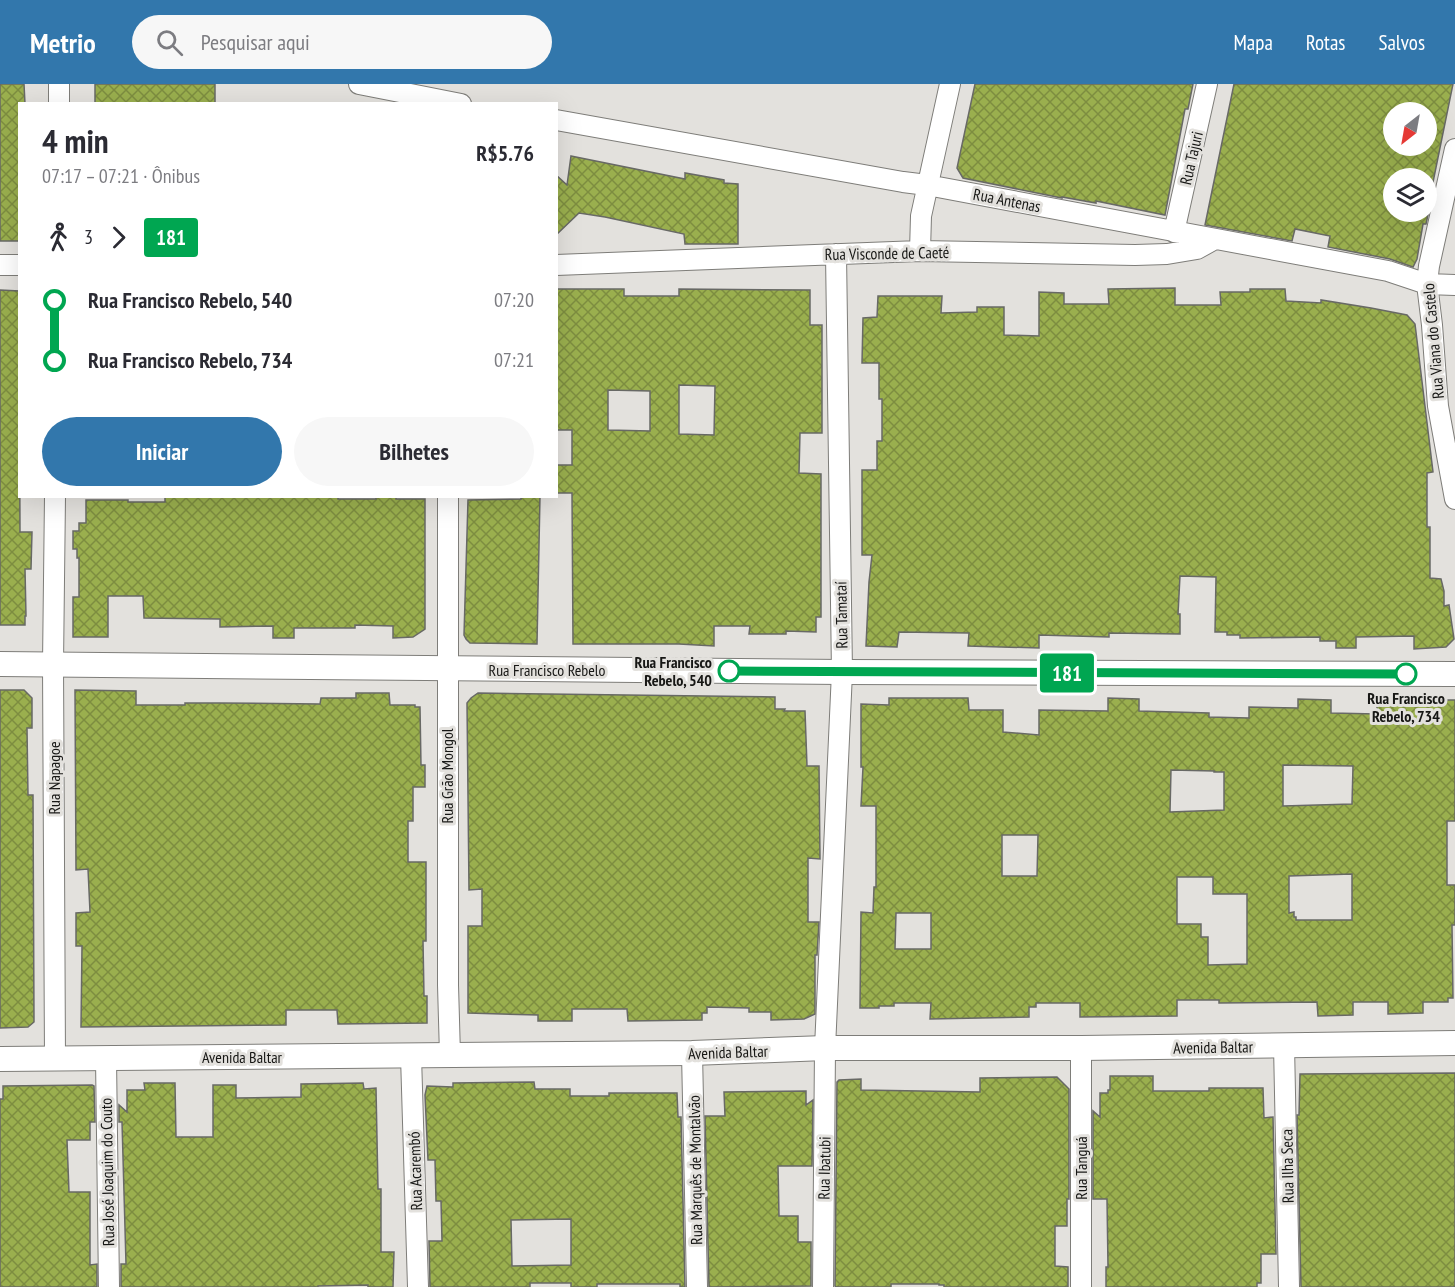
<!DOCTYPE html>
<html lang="pt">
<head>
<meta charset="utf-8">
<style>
	body { margin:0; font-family:"PT Sans Narrow",sans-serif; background:#f7f7f7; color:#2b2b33; height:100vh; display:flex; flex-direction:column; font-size:22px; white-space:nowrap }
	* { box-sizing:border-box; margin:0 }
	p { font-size:20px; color:#7c7c81 }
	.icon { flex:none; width:33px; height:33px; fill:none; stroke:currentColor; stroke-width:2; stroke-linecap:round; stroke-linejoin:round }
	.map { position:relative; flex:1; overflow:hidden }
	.sheet { position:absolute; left:18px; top:18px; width:540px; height:396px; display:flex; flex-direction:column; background:#fff; border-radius:0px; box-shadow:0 6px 24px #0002 }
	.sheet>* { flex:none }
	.badge { padding:0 12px; border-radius:4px; font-size:21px; line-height:39px }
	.needle { width:39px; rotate:211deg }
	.buttons { position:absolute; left:1383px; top:18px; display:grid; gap:12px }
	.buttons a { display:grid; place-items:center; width:54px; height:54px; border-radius:50%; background:#fff; box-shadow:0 6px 24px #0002; font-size:30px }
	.map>.badge { position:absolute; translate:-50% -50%; box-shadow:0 0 0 3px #fff }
	.legs { display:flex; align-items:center; gap:9px; height:66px; padding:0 24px; font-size:20px }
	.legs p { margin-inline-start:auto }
	.headline { display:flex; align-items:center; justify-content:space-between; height:102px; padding:0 24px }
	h1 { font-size:33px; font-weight:600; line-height:45px }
	.primary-button { display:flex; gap:12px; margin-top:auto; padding:12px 24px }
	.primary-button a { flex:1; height:69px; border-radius:36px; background:#3277ac; color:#fff; font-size:24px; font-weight:600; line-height:69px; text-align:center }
	.primary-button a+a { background:#f7f7f7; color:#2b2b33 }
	ul { padding:0 24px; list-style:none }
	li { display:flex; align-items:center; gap:21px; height:60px; font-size:22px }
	li i { display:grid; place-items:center; width:9px; height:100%; margin:0 8px; background:currentColor }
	li i::after { content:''; width:15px; height:15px; margin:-8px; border:4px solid; border-radius:50%; background:#fff }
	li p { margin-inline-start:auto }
	li:first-child i { background:linear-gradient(#0000 50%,currentColor 0) }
	li:last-child i { background:linear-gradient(currentColor 50%,#0000 0) }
	header { display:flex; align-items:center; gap:36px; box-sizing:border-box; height:84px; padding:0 30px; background:#3277ac; color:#fff }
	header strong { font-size:28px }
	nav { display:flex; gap:33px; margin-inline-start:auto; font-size:21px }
	.search { width:420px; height:54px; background:#f7f7f7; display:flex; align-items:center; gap:15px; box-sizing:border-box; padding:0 21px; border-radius:33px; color:#7c7c81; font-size:22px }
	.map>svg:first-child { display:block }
</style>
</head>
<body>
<header>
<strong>Metrio</strong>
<div class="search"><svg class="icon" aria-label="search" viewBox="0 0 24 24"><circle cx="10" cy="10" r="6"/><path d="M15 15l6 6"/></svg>Pesquisar aqui</div>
<nav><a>Mapa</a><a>Rotas</a><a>Salvos</a></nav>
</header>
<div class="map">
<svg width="1455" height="1203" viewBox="0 0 1455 1203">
	<defs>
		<pattern id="building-cross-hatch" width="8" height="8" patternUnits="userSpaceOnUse" patternTransform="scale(1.5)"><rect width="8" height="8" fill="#9aaf4e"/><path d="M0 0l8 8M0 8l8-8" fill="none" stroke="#7d8d40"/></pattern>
	</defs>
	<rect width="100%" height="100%" fill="#e3e1dd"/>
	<path fill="url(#building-cross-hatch)" stroke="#686965" stroke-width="1.5" fill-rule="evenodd" d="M 0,0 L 24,0 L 25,20 L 20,20 L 20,157 L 0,157 Z
		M 95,0 L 215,0 L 215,20 L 95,20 Z
		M 975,0 L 1193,0 L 1188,25 L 1185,25 L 1165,131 L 1096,117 L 1096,119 L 1062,113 L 1062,114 L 963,94 L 957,84 Z
		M 1234,0 L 1453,0 L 1432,103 L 1433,103 L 1429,126 L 1426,140 L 1423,140 L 1417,175 L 1413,183 L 1390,175 L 1328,163 L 1330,152 L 1295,145 L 1292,157 L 1205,141 ZM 1394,28 L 1426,28 L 1426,62 L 1394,62 ZM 1394,94 L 1426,94 L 1426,128 L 1394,128 Z
		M 571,72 L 685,95 L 685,89 L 724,96 L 724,99 L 738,100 L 738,160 L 685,160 L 684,150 L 605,133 L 579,129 L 556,151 L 556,91 L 567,101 Z
		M 1175,204 L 1175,221 L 1221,221 L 1220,208 L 1250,208 L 1250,205 L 1285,205 L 1286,217 L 1321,219 L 1321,216 L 1371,224 L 1407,231 L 1415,240 L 1433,388 L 1427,389 L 1427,443 L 1430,443 L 1430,494 L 1441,495 L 1444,507 L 1444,522 L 1449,521 L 1454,555 L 1446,563 L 1414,565 L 1414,552 L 1356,553 L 1356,564 L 1336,564 L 1336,557 L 1320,557 L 1320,553 L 1240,554 L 1240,551 L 1227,551 L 1227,548 L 1215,548 L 1216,493 L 1180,492 L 1178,530 L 1180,530 L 1180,550 L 1109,549 L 1109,553 L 1039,551 L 1039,564 L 968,562 L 969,549 L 899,548 L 897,563 L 866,562 L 869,498 L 872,471 L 862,471 L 862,386 L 877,386 L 877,357 L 882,357 L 882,315 L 879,315 L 879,279 L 862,279 L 863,234 L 877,233 L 878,212 L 942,212 L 941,229 L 977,228 L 977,223 L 1004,223 L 1004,251 L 1039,252 L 1039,208 L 1064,209 L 1064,220 L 1109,220 L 1108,205 Z
		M 556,205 L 624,205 L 624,212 L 679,212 L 679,205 L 810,206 L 810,241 L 822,241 L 822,349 L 800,349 L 799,389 L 821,390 L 821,533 L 816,533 L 816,548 L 786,547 L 786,550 L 749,550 L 750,542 L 714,542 L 714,562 L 679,560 L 573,560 L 572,409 L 556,409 L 556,381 L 572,381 L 572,346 L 556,346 ZM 679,301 L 715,302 L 714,351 L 679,350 ZM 608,306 L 650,307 L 650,347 L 608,346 Z
		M 0,206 L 19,207 L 20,448 L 32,448 L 31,485 L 25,485 L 26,532 L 25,532 L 25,541 L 0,541 Z
		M 165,412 L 338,412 L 338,415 L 376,415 L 376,412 L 396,412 L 396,415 L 425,415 L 425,545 L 413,553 L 393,554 L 393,542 L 355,541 L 355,544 L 294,544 L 294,554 L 273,554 L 273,542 L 220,543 L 220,535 L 144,534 L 143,512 L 108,512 L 108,553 L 73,553 L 73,513 L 79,513 L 79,474 L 77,474 L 77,465 L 73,465 L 73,447 L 79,447 L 79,439 L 86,439 L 86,416 L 128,416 L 128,418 L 165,418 Z
		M 521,412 L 540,412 L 537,560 L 470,559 L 466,555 L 464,551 L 468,416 L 521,415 Z
		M 0,606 L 24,606 L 32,614 L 32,644 L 27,644 L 28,711 L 33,711 L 34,938 L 28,943 L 0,944 Z
		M 75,606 L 136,607 L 136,621 L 185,621 L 185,619 L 220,619 L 320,620 L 321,614 L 356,614 L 356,609 L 389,609 L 390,621 L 415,621 L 415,623 L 420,623 L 421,681 L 425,681 L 425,703 L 413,703 L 413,737 L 408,737 L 408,778 L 426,778 L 426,857 L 423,857 L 424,912 L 427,912 L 427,939 L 338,940 L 337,926 L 286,926 L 286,941 L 81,943 L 82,862 L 76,862 L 76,829 L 90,828 L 88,785 L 76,786 Z
		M 478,609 L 775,613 L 775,625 L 785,625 L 784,627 L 805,627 L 807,682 L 819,682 L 820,775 L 808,774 L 808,838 L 819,838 L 817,871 L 815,871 L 815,930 L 804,935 L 771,936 L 771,928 L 749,928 L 749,924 L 707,923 L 707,929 L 702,929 L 702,936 L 628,937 L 627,925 L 572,925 L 572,937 L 538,937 L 538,931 L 468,929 L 468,842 L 482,842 L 482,805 L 469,806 L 467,619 L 471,614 Z
		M 889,614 L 968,614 L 969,626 L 1003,626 L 1003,648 L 1039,651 L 1039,626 L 1108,627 L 1108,614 L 1139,615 L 1139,627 L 1209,629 L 1209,633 L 1249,634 L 1249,623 L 1298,624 L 1298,615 L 1331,616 L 1331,629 L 1377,630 L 1377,616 L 1455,616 L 1455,737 L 1447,737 L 1447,801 L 1455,801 L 1455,841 L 1452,841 L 1453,914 L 1448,914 L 1448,918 L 1423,918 L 1423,929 L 1388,930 L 1388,918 L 1353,918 L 1353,931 L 1318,932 L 1317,918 L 1219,919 L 1219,916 L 1177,916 L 1177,932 L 1080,933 L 1080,919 L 1036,919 L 1036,923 L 1029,923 L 1029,933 L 930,935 L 931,919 L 894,919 L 894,922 L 879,922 L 879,924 L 860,924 L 861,828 L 873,829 L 874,803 L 876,803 L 876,722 L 861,722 L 863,683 L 861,683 L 861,620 L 889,621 ZM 1283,681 L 1353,682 L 1352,720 L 1283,722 ZM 1171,686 L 1214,687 L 1214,688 L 1224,688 L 1224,726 L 1170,728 ZM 1002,751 L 1038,751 L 1037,792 L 1002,792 ZM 1352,790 L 1352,836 L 1296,836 L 1296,833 L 1294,833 L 1294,828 L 1289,829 L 1289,792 ZM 1177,793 L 1213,793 L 1213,810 L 1247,810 L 1247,880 L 1208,881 L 1208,853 L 1201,853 L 1201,840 L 1177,840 ZM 896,829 L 931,829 L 931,865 L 895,865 Z
		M 1455,989 L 1455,1203 L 1301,1203 L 1297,1031 L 1299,1031 L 1300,990 Z
		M 1110,992 L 1153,992 L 1153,1007 L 1209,1007 L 1209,1004 L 1263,1004 L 1264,1034 L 1273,1033 L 1276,1170 L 1261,1170 L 1261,1199 L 1257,1199 L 1257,1203 L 1106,1203 L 1106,1183 L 1108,1183 L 1107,1115 L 1093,1115 L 1093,1027 L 1100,1033 L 1100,1009 L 1108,1009 L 1108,1006 L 1110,1006 Z
		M 1057,993 L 1069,1005 L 1069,1115 L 1067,1115 L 1067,1142 L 1055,1142 L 1055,1182 L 1068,1183 L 1068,1203 L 944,1203 L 944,1201 L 939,1201 L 939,1200 L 891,1200 L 891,1203 L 836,1203 L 835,1202 L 837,998 L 839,996 L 861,995 L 861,1006 L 980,1008 L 980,994 Z
		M 534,998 L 535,1005 L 570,1005 L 570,1012 L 609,1012 L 609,1009 L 677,1009 L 678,1033 L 681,1033 L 685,1203 L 680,1203 L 680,1200 L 597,1200 L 597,1203 L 571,1203 L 571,1199 L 530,1199 L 530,1203 L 430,1203 L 429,1157 L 442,1157 L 441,1117 L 436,1117 L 435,1076 L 428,1076 L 425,1011 L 427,1002 L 453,1003 L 453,999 ZM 571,1135 L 571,1181 L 512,1182 L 511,1136 Z
		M 144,999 L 175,999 L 176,1053 L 213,1053 L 213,1001 L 236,1001 L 236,1014 L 301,1013 L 301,1000 L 363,999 L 364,1005 L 376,1004 L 378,1105 L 381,1105 L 381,1168 L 394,1168 L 393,1203 L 368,1203 L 368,1201 L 318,1202 L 318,1203 L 121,1203 L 121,1180 L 126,1180 L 122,1038 L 119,1038 L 119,1021 L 127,1028 L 127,1006 L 145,1006 Z
		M 92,1001 L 94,1002 L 95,1038 L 90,1038 L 90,1056 L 67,1056 L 69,1108 L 90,1108 L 90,1181 L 97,1180 L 97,1203 L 0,1203 L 0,1015 L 3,1015 L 3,1002 Z
		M 806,1007 L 806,1021 L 813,1016 L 812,1082 L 778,1082 L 779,1132 L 798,1132 L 798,1158 L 811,1158 L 811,1202 L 709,1203 L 705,1032 L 725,1032 L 724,1008 Z"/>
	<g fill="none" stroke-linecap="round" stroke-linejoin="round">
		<defs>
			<path id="minor" d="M 359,0 L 461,20
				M 59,20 L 59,0
				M 556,36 L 903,98 L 927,101 L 1388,187 L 1427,200 L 1455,201
				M 1455,65 L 1429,182 L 1427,200 L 1432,241 L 1438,322 L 1455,415
				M 1174,148 L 1207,0
				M 920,167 L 921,132 L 950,0
				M 0,181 L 20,181
				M 556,181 L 920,167 L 1135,171 L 1167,170 L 1197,165 L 1215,155
				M 55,412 L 53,580 L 55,975
				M 448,412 L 448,901 L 450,971
				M 1284,961 L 1289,1203
				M 1081,964 L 1081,1203
				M 692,969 L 697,1203
				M 411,972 L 418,1203
				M 106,974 L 109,1203
				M 823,1203 L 825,964 L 842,588 L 836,170"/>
			<path id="tertiary" d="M 0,580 L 842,588 L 1455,590
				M 0,975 L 692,969 L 825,964 L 1081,964 L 1455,959"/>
		</defs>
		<use href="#minor" stroke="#7e7d79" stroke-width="22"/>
		<use href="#tertiary" stroke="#7e7d79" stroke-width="26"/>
		<use href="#minor" stroke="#fff" stroke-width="20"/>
		<use href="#tertiary" stroke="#fff" stroke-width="24"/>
	</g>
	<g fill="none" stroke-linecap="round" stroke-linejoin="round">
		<defs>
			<path id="line-1" d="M 729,587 L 1406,590"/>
		</defs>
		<use href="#line-1" stroke="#fff" stroke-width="14"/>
		<use href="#line-1" stroke="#00a651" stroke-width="9"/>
	</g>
	<g fill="#fff" stroke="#00a651" stroke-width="3">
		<circle cx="729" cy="587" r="10"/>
		<circle cx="1406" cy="590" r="10"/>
	</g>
	<g text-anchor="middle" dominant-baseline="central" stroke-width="6" stroke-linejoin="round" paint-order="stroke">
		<g font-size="16" fill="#171715" stroke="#e3e1dd">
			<text transform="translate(1191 74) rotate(-77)">Rua Tajuri</text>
			<text transform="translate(1007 116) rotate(11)">Rua Antenas</text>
			<text transform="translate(887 169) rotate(-1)">Rua Visconde de Caeté</text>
			<text transform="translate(1433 257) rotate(-95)">Rua Viana do Castelo</text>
			<text transform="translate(841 531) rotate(-91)">Rua Tamataí</text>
			<text x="547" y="586">Rua Francisco Rebelo</text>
			<text transform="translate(447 692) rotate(-90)">Rua Grão Mongol</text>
			<text transform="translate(54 694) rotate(-90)">Rua Napagoe</text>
			<text transform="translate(1213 963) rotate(-1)">Avenida Baltar</text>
			<text transform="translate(728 968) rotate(-2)">Avenida Baltar</text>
			<text x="242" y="973">Avenida Baltar</text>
			<text transform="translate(1287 1082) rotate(-91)">Rua Ilha Seca</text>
			<text transform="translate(824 1084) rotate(-89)">Rua Ibatubi</text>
			<text transform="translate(1081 1084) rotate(-90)">Rua Tanguá</text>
			<text transform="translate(695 1086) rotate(-91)">Rua Marquês de Montalvão</text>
			<text transform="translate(415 1087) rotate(-92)">Rua Acarembó</text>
			<text transform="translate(107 1088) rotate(-91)">Rua José Joaquim do Couto</text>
		</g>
		<g font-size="16" font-weight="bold" fill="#171715" stroke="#e3e1dd" text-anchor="end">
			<text x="712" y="578">Rua Francisco<tspan x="712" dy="18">Rebelo, 540</tspan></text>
			<text x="1406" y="614" text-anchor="middle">Rua Francisco<tspan x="1406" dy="18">Rebelo, 734</tspan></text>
		</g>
	</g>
</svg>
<div class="buttons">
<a><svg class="needle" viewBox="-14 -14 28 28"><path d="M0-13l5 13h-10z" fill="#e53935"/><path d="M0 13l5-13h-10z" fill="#7c7c81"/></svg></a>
<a><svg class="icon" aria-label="layers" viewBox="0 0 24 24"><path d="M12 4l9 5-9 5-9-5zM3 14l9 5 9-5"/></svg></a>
</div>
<b class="badge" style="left:1067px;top:589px;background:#00a651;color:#fff">181</b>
<section class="sheet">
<div class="headline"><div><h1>4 min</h1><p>07:17 – 07:21 · Ônibus</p></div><b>R$5.76</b></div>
<div class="legs"><svg class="icon" aria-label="walk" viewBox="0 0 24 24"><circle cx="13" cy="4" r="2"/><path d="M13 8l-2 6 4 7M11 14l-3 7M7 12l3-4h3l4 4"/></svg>3<svg class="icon" aria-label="forward" viewBox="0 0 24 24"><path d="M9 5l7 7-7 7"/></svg><b class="badge" style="background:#00a651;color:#fff">181</b></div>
<ul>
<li><i style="color:#00a651"></i><b>Rua Francisco Rebelo, 540</b><p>07:20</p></li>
<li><i style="color:#00a651"></i><b>Rua Francisco Rebelo, 734</b><p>07:21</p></li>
</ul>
<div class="primary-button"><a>Iniciar</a><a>Bilhetes</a></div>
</section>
</div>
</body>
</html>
